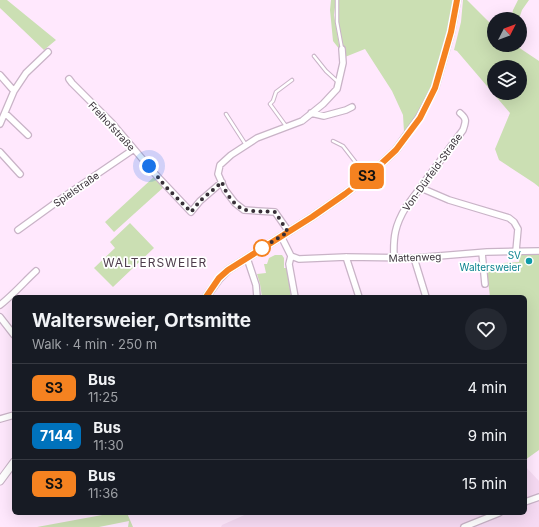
<!DOCTYPE html>
<html lang="en">
<head>
<meta charset="utf-8">
<style>
	body { margin:0; font-family:Inter,sans-serif; background:#242831; color:#f1f3f6; height:100vh; display:flex; flex-direction:column; font-size:15px; white-space:nowrap }
	* { box-sizing:border-box; margin:0 }
	p { font-size:13px; color:#9ea1a6 }
	.icon { flex:none; width:22px; height:22px; fill:none; stroke:currentColor; stroke-width:2; stroke-linecap:round; stroke-linejoin:round }
	.map { position:relative; flex:1; overflow:hidden }
	.side { position:absolute; left:12px; top:295px; width:515px; height:220px; display:flex; flex-direction:column; background:#171b24; border-radius:6px; box-shadow:0 4px 16px #0002 }
	.side>* { flex:none }
	.badge { padding:0 8px; border-radius:6px; font-size:14px; line-height:26px }
	.needle { width:26px; rotate:48deg }
	.controls { position:absolute; left:487px; top:12px; display:grid; gap:8px }
	.controls a { display:grid; place-items:center; width:40px; height:40px; border-radius:50%; background:#171b24; box-shadow:0 4px 16px #0002; font-size:20px }
	.you { position:absolute; width:20px; height:20px; margin:-10px; border:3px solid #fff; border-radius:50%; background:#1a73e8; box-shadow:0 0 0 6px #1a73e833 }
	.map>.badge { position:absolute; translate:-50% -50%; box-shadow:0 0 0 2px #fff }
	.round { display:grid; place-items:center; flex:none; width:42px; height:42px; border-radius:21px; background:#242831 }
	.headline { display:flex; align-items:center; justify-content:space-between; height:68px; padding:0 20px }
	h1 { font-size:19px; font-weight:700; line-height:30px }
	ul { padding:0; list-style:none }
	li { display:flex; align-items:center; gap:12px; height:48px; padding:0 20px; border-top:1px solid #363941 }
	li div { flex:1 }
	li b { display:block; font-size:15px }
	li em { font-style:normal }
	li .badge { min-width:44px; font-weight:700; text-align:center }
	.map>svg:first-child { display:block }
</style>
</head>
<body>
<div class="map">
<svg width="539" height="527" viewBox="0 0 539 527">
	<rect width="100%" height="100%" fill="#ffe8fd"/>
	<path fill="#f6daf3" d="M 525,466 L 539,481 L 539,527 L 221,527 L 222,525 L 249,513 L 525,513 Z"/>
	<path fill="#cbdfb3" fill-rule="evenodd" d="M 0,0 L 7,0 L 56,40 L 44,50 L 0,8 Z
		M 331,0 L 336,0 L 334,15 L 340,50 L 333,41 L 330,10 Z
		M 339,0 L 453,0 C 446,40 440,77 418,112 C 414,119 410,126 404,132 L 403,115 L 392,91 L 365,49 L 345,57 C 341,38 335,19 339,0 Z
		M 463,0 L 467,0 L 494,27 L 494,45 L 515,45 L 539,61 L 539,187 L 534,183 L 499,160 L 495,149 L 510,113 L 457,51 L 454,50 L 461,22 ZM 494,67 L 520,67 L 520,93 L 494,93 Z
		M 518,0 L 529,0 L 522,10 L 519,19 L 511,19 L 513,10 Z
		M 156,175 L 165,186 L 114,232 L 105,222 Z
		M 130,223 L 154,248 L 113,287 L 94,268 L 115,248 L 110,242 Z
		M 519,254 L 539,254 L 539,450 L 525,460 L 525,297 L 490,297 L 487,272 L 497,272 L 498,273 L 504,273 L 503,263 L 519,262 Z
		M 275,255 L 282,255 L 284,258 L 284,268 L 287,268 L 291,297 L 262,297 L 260,284 L 257,274 L 266,273 L 264,264 L 267,264 L 269,258 Z
		M 113,513 L 127,513 L 133,527 L 128,527 L 129,521 L 99,527 L 37,527 Z"/>
	<g fill="none" stroke-linecap="round" stroke-linejoin="round">
		<defs>
			<path id="lane" d="M 337,0 L 337,22 L 342,49
				M 314,56 L 326,71 L 338,82
				M 226,114 L 246,145
				M 286,126 L 270,104 L 273,101 L 276,92 L 292,80
				M 333,141 L 343,146 L 367,177"/>
			<path id="street" d="M 0,75 L 14,91
				M 69,79 L 72,83 L 112,123 L 156,175 L 191,212 L 200,201 L 222,182
				M 5,113 L 28,135
				M 311,113 L 324,116 L 346,110 L 352,107
				M 0,124 L 14,91 L 26,73 L 48,52
				M 0,152 L 20,174
				M 421,188 L 449,200 L 509,218 L 514,222 L 518,229 L 516,251
				M 18,230 L 65,196 L 134,149
				M 289,232 L 275,212 L 244,210 L 235,203 L 225,190 L 218,174 L 220,165 L 231,155 L 257,138 L 302,121 L 323,104 L 337,89 L 343,63 L 342,49
				M 281,236 L 291,256 L 289,264 L 295,297
				M 482,253 L 485,284
				M 291,256 L 299,259 L 346,257 L 414,258 L 487,252 L 539,251
				M 346,257 L 359,297
				M 247,258 L 256,285 L 257,297
				M 394,258 C 393,237 395,225 406,207 L 463,130 C 466,121 467,119 460,113
				M 414,258 L 426,297
				M 0,305 C 13,295 24,282 36,271
				M 0,317 L 14,335
				M 0,419 L 14,415
				M 525,502 L 539,497
				M 464,527 L 499,513"/>
			<path id="secondary" d="M 206,297 L 219,279 L 228,270 L 312,217 L 345,194 L 367,177 L 396,150 L 419,118 L 435,88 L 451,32 L 457,0
				M 0,481 L 14,462"/>
		</defs>
		<use href="#lane" stroke="#c9b3c7" stroke-width="4.5"/>
		<use href="#street" stroke="#c9b3c7" stroke-width="8"/>
		<use href="#secondary" stroke="#c9b3c7" stroke-width="9"/>
		<use href="#lane" stroke="#fff" stroke-width="2.5"/>
		<use href="#street" stroke="#fff" stroke-width="5.5"/>
		<use href="#secondary" stroke="#fff" stroke-width="7"/>
	</g>
	<g fill="none" stroke-linecap="round" stroke-linejoin="round">
		<defs>
			<path id="line" d="M 206,297 L 219,278 L 228,270 L 312,217 L 345,194 L 367,177 L 396,150 L 420,118 L 435,88 L 451,32 L 457,0"/>
		</defs>
		<use href="#line" stroke="#fff" stroke-width="9"/>
		<use href="#line" stroke="#f58220" stroke-width="6"/>
		<path stroke="#383038" stroke-width="4" stroke-dasharray="0 7.2" d="M 149,166 L 165,186 L 191,212 L 200,201 L 222,182 C 225,192 234,207 246,210 C 255,212 265,211 275,212 L 288,232 L 262,248"/>
	</g>
	<circle fill="#fff" stroke="#f58220" stroke-width="2" cx="262" cy="248" r="8"/>
	<circle fill="#0f9aa8" stroke="#fff" stroke-width="1.5" cx="529" cy="261" r="4"/>
	<g text-anchor="middle" dominant-baseline="central" stroke-width="3.5" stroke-linejoin="round" paint-order="stroke">
		<g font-size="10" fill="#383038" stroke="#fff">
			<text transform="translate(112 126) rotate(47)">Freihofstraße</text>
			<text transform="translate(432 172) rotate(-54)">Von-Dürfeld-Straße</text>
			<text transform="translate(76 189) rotate(-35)">Spielstraße</text>
			<text transform="translate(415 257) rotate(-2)">Mattenweg</text>
		</g>
		<g font-size="10" fill="#0d838f" stroke="#fff" text-anchor="end">
			<text x="521" y="255">SV<tspan x="521" dy="12">Waltersweier</tspan></text>
		</g>
		<g font-size="12" letter-spacing="1" fill="#4e3c4c" stroke="#fff">
			<text x="155" y="262">WALTERSWEIER</text>
		</g>
	</g>
</svg>
<div class="controls">
<a><svg class="needle" viewBox="-14 -14 28 28"><path d="M0-13l5 13h-10z" fill="#e53935"/><path d="M0 13l5-13h-10z" fill="#9ea1a6"/></svg></a>
<a><svg class="icon" aria-label="layers" viewBox="0 0 24 24"><path d="M12 4l9 5-9 5-9-5zM3 14l9 5 9-5"/></svg></a>
</div>
<div class="you" style="left:149px;top:166px"></div>
<b class="badge" style="left:367px;top:176px;background:#f58220;color:#111">S3</b>
<section class="side">
<div class="headline"><div><h1>Waltersweier, Ortsmitte</h1><p>Walk · 4 min · 250 m</p></div><a class="round"><svg class="icon" aria-label="heart" viewBox="0 0 24 24"><path d="M12 20l-8-8c-3-5 5-10 8-4 3-6 11-1 8 4z"/></svg></a></div>
<ul>
<li><span class="badge" style="background:#f58220;color:#111">S3</span><div><b>Bus</b><p>11:25</p></div><em>4 min</em></li>
<li><span class="badge" style="background:#0072bc;color:#fff">7144</span><div><b>Bus</b><p>11:30</p></div><em>9 min</em></li>
<li><span class="badge" style="background:#f58220;color:#111">S3</span><div><b>Bus</b><p>11:36</p></div><em>15 min</em></li>
</ul>
</section>
</div>
</body>
</html>
